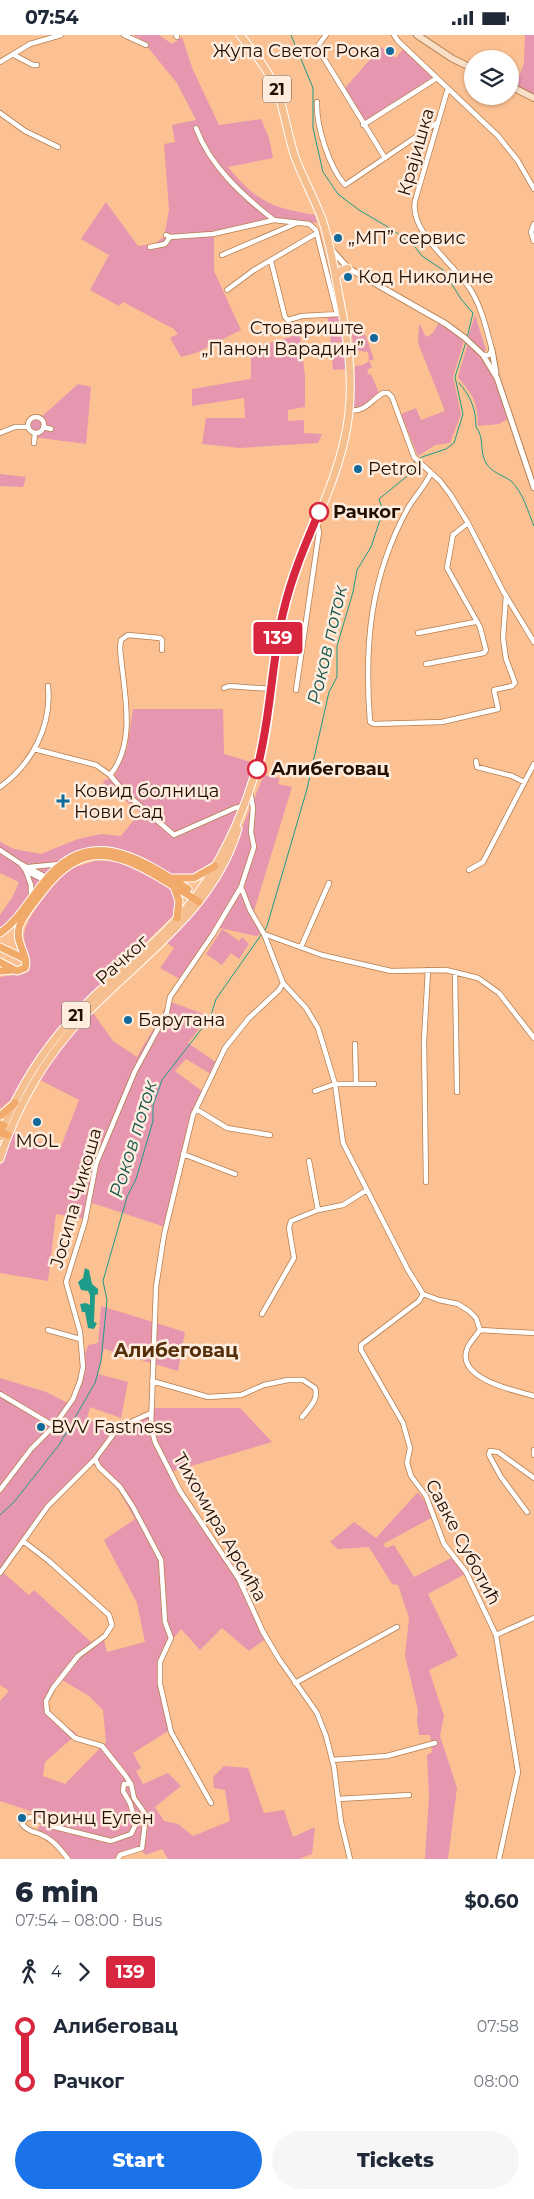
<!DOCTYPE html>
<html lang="en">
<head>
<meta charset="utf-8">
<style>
	body { margin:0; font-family:Montserrat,sans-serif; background:#f6f6f7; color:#1f2937; height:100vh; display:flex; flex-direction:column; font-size:19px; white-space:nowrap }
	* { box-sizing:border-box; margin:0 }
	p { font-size:16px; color:#747a83 }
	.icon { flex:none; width:28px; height:28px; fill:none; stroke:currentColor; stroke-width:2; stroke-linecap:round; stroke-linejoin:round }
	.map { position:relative; height:1824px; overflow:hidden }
	.panel { display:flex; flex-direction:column; background:#fff; flex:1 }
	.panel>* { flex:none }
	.badge { padding:0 10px; border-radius:4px; font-size:18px; line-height:32px }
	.tools { position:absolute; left:464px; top:15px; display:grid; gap:10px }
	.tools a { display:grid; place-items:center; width:55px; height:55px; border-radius:50%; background:#fff; box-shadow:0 1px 4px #0004; font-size:25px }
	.map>.badge { position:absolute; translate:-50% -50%; box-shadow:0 0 0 2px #fff }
	.legs { display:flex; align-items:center; gap:8px; height:55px; padding:0 15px; font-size:16px }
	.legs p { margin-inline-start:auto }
	.summary { display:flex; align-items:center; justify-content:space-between; height:85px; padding:0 15px }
	h1 { font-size:28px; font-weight:800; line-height:38px }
	.primary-button { display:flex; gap:10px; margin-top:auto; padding:10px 15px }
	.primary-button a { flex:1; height:58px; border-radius:30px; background:#1a73e8; color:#fff; font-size:20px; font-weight:800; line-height:58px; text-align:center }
	.primary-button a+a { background:#f6f6f7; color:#1f2937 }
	ul { padding:0 15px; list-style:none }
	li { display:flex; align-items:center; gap:18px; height:55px; font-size:19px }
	li i { display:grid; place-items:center; width:8px; height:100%; margin:0 6px; background:currentColor }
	li i::after { content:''; width:12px; height:12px; margin:-6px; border:4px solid; border-radius:50%; background:#fff }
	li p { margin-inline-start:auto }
	li:first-child i { background:linear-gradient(#0000 50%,currentColor 0) }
	li:last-child i { background:linear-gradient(currentColor 50%,#0000 0) }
	.status { display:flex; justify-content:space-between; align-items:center; height:35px; padding:0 25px; background:#fff; direction:ltr }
	.status svg { height:14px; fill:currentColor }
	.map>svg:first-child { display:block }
</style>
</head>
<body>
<div class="status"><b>07:54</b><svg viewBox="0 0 49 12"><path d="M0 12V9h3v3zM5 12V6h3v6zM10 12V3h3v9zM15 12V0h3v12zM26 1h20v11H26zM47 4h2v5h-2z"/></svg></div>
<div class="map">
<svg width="534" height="1824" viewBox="0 0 534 1824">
	<rect width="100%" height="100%" fill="#fcc192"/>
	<path fill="#e696af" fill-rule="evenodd" d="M 133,0 L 159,0 L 172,9 L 182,2 L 193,35 L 219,90 L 261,84 L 269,103 L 273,123 L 228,132 C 256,166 271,173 315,180 L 317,188 L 275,185 L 214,199 L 214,236 L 241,295 L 196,318 L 181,322 L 170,303 L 178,299 L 174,294 L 123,267 L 119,271 L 90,255 L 109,220 L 81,204 L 106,167 L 138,211 L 154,209 L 164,202 L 169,175 L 164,109 L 175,107 L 172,90 L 196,85 L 177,48 L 140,3 Z
		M 525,0 L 534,0 L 534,59 L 516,50 L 524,28 Z
		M 381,12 L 396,23 L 403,14 L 433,42 L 365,87 L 345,53 Z
		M 327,280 L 344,282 L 346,304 L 342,304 L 342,307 L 331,308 Z
		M 475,280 L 486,315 L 483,318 L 468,302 Z
		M 350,286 C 365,290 369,311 374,324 L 369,326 L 372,332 L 367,335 L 369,340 L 371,339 L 379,358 L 364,370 L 354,373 L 355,331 L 363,330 L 369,326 L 368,317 L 354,315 Z
		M 419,288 L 426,302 L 432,299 L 439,288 L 464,305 L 453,342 L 461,379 L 450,408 L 435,410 L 418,421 L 401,379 L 416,373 L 421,385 L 445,376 L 418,308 Z
		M 300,299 L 305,341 L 305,372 L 288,375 L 288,386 L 304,385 L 304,398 L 322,399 L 318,408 L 240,413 L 202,409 L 206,383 L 245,383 L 244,363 L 192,371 L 192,354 L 251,344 L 251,314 Z
		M 468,308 C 492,332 498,353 508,384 L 499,389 L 478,391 C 478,379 476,364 468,355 C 465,350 461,347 458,342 Z
		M 348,310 L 350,334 L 333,335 L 331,312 Z
		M 78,349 L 91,352 L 86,409 L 33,402 L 34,397 L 29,392 L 30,385 L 39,384 Z
		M 0,439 L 26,442 L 23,452 L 0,451 Z
		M 133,674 L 223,674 L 224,719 L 254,728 C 245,755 227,817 205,834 C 194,843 178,843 166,837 C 139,824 120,806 88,814 C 57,821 40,844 23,869 C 16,878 10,888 0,894 L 0,880 L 13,861 L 19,847 L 0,838 L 0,807 L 14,814 L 41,819 L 78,804 L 101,799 L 121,801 L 140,777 L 102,747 L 115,740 L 127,713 Z
		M 264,740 L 280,743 L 278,749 L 292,752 L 254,876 L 262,891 L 263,899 L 256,901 L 215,892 L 180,944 L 160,933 L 174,913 L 167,908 L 202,867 L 230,822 Z
		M 94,826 L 111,826 L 133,831 L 171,852 L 176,861 L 173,881 L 92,959 L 57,995 L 26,1039 L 15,1061 L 0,1074 L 0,942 L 23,939 L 29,936 C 33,924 25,914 24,902 C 23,885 57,843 72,834 C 79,830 87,829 94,826 Z
		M 222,894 L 239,906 L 242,902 L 249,909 L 239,924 L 231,918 L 222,930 L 206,919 Z
		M 168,966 L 209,981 L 188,1008 L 217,1028 L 211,1039 L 186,1024 L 175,1036 L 202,1056 L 189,1084 L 165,1192 L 89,1167 L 85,1184 L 56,1179 L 48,1246 L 0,1238 L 0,1131 L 11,1097 L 60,1114 L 79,1065 L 38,1044 L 50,1021 L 91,975 L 113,1006 L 137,1022 C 147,1003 160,986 168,966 Z
		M 101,1271 L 185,1297 L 178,1336 L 104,1314 L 98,1339 L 128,1347 L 121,1383 L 90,1372 L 87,1383 L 112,1400 L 122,1388 L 150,1380 L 154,1373 L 240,1373 L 272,1407 L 171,1437 L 191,1471 L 233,1530 L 268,1602 L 249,1616 L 222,1593 L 200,1615 L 181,1594 C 177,1600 170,1606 166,1612 C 156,1633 165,1673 173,1693 L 133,1718 L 141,1733 L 136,1736 L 143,1749 L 168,1738 L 181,1751 L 155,1772 L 164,1786 L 178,1789 L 193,1801 L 230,1786 L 225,1755 L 214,1753 L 213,1742 L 224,1731 L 248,1733 L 264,1778 L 284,1775 L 293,1802 L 315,1792 L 312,1819 L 299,1824 L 168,1824 L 162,1814 L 146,1820 L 139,1814 L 113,1824 L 69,1824 L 54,1807 L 36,1797 L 42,1787 L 30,1776 L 0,1766 L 0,1666 L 9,1656 L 0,1650 L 0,1535 L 29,1560 L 34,1555 L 91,1607 L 103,1601 L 107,1617 L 145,1607 L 137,1568 L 104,1505 L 135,1484 L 119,1456 L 92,1428 L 48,1470 L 0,1535 L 0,1343 L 46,1357 L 70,1369 L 88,1310 L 98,1308 ZM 57,1642 L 89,1661 L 103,1675 L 106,1707 L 65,1749 L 43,1741 L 45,1727 L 77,1699 L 45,1676 L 45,1667 Z
		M 418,1457 L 435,1481 L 383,1509 L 386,1513 L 394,1510 L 414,1542 L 455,1521 L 465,1539 L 428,1559 L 458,1621 L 429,1635 L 444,1681 L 440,1701 L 457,1753 L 448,1824 L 425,1824 L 429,1760 L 427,1720 L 432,1717 L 430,1700 L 419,1700 L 417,1685 L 418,1675 L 405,1621 L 409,1583 L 398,1550 L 392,1549 L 369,1512 L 338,1514 L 330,1507 L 354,1487 L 376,1503 Z"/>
	<path fill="#1f9b89" d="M 85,1233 L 89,1235 L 92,1249 L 98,1254 L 98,1259 L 95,1260 L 94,1287 L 97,1288 L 94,1294 L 88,1293 L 85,1277 L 82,1277 L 80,1269 L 86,1268 L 90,1270 L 90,1260 L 88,1256 L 81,1255 L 78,1247 L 83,1243 Z"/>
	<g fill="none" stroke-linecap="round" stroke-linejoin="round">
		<path stroke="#1f9b89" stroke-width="1" d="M 291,0 L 313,53 L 313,93 L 323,137 L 338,159 L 359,175 L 393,195 L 415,212 L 422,221 L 443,235 L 461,264 L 473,278 L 467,303
			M 459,348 C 471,361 476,375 476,392 C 485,403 479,416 486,428 C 492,438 503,440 511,446 C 523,457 528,477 534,491
			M 264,897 L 267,891 L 307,754 L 329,657 L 337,642 L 337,611 L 353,557 L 357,535 L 371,512 L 383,476 L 379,464 L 411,438 L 414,427 L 422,422 L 446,414 L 454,408 L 463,379 L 455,342 L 466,307
			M 0,1480 L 14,1467 L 59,1410 L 95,1348 L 101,1326 L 107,1265 L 103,1246 L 127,1162 L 136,1144 L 153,1086 L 153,1071 L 162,1045 L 210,983 L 216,964 L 261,900"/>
		<defs>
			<path id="minor" d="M 124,0 L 146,10
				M 176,0 L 177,2
				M 326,0 L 317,12 L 385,123
				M 394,0 L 398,6 L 498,101 L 518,126 L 534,154
				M 14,20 L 33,30 L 37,30
				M 0,27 L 30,9 L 61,0
				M 448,53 L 415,166 C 409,198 457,231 472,257 C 482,274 487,296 492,315 L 489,320 L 483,320
				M 317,67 C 316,91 329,132 345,150 L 438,87
				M 0,78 L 25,96 L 58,112
				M 363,90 L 437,43
				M 196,93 C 210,131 242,160 274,185
				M 534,189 L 531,197 L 534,206
				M 166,200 L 170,202 L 213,199 L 274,185 L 309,189 L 316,195 L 337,279
				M 150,212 L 165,209 L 170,202
				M 222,220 L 297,188
				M 271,226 L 285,282 L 288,285 L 302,281 L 339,279
				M 227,255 L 254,235 L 317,198
				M 349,375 C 365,378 371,365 383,358 L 388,358 L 392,362 L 414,422 L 440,446 L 450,459 L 468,488 L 503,556 L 534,607
				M28 390a8 8 0 1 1 16 0a8 8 0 1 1-16 0Z
				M 43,392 L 51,394
				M 0,398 L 15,392 L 28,392
				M 34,408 L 35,398
				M 431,438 C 425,451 415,461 408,473 C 370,542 364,610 370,687 L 374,689 L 442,687 L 498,674 L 494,655 L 512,651 L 515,648 L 506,624 L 503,603 L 506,561
				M 418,598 L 475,587
				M 426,629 L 484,618 L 486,615 L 480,592 L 447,533 L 453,500 L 468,488
				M 224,653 L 229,651 L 272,654
				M 296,655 L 319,497 L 316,485
				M 34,714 L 96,730 L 110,740 C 138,707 123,653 120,613 L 121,605 L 128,600 L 160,603 L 162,605 L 162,615
				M 476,726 L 477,732 L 512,741 L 524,747
				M 110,740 L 124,757 L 174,800 L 235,773 L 244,771
				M 0,752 C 32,729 52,691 48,651
				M 0,815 L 21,829 L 26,836 L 46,846
				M 21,829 L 48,843
				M 29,832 L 60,829
				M 469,835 L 483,827 L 534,729
				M 26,836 L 31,850 L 31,863
				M 241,852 L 250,875 L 264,899 L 283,948 L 306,973 L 318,993 L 335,1049 L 343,1108 L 408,1235 L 423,1259 L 439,1265 L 458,1269 L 469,1276 L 476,1283 L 480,1295 C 476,1301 469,1308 467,1314 C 456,1344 516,1356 534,1361
				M 264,899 L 322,920 L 391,936 L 446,935 L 478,943 L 499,958 L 534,1003
				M 301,912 L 329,848
				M 455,937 L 457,1057
				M 283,948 L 279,955 L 249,983 L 225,1013 L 193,1080 L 164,1200 L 156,1252 L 151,1392 L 155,1407 L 180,1456 L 239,1544 L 263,1597 L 279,1624 L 317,1678 L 326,1701 L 334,1732 L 341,1787 L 350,1824
				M 355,1009 L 356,1048
				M 315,1056 L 335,1049 L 374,1049
				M 196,1074 L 227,1093 L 270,1100
				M 183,1119 L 235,1139
				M 309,1126 L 318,1175
				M 426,1147 L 424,1006 L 428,935
				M 423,1259 L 419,1266 L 361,1310 L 361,1315 L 403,1388 L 410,1413 L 407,1428 L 411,1441 L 426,1461 L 444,1509 L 466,1537 L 496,1600
				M 262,1279 L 294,1223 L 289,1193 L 291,1186 L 318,1175 L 343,1170 L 367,1155
				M 48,1295 L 80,1304
				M 480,1295 L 534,1298
				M 152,1346 L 208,1362 L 241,1360 L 264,1350 L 288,1345 L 303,1345 L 315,1353 C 319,1365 309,1373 302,1382
				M 0,1359 L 54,1391
				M 534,1415 L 534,1420
				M 95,1424 L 99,1432 L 120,1452 L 133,1472 L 161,1525 L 165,1587 L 171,1603 L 160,1627 L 160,1649 L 171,1697 L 211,1768
				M 0,1455 L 31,1414 L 54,1391 L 73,1364 L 80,1346 L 83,1332 L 80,1297 L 66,1247 L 85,1186 L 96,1129 L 135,1036 L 167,977 L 170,962 L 213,899 L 241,852 L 254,812 L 251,797 L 253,773 L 250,756
				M 527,1477 L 501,1442 L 489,1420 L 490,1416 L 498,1417 L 534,1443
				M 23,1506 L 49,1526 L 109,1580 L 112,1590 L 105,1601 L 78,1621 L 53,1653 L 46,1666 L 47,1677 L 75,1703 L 102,1711 L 125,1740 L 131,1749 L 134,1763 L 146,1780 L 142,1813 L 120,1820 L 118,1824
				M 0,1538 L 48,1471 L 95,1424 L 118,1393 L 151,1378
				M 295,1648 L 397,1592
				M 332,1725 L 387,1721 L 435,1708
				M 338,1764 L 409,1760
				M 68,1824 C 60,1814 53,1804 40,1799 C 32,1796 28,1796 22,1789 L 26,1783 L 33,1782 L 51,1791 L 111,1806 L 131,1799 L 136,1789 L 130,1768 L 123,1756 L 124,1749 L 131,1749
				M 499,1824 L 518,1737 L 496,1600 L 534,1583"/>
			<path id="tertiary" d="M 331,214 L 348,233 L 446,289 L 465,303 L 483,320 L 497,343 L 534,453
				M 492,315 L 496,338"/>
			<path id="secondary" d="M 417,0 L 453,24 L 472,33
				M 510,51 L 534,63"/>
			<path id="primary" d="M 336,242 L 340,236 L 348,233
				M 0,1102 C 19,1048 54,999 95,960 C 133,925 174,894 203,851 C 238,797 260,737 269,673 C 274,641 275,608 283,576 C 298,516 332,463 345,402 C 356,352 348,305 338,256 C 334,232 330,207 322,184 C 314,163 303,143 295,122 C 289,104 286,86 281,68 C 274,42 257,21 240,0
				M 0,1124 C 17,1069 47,1020 86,979 C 142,921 214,875 238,794"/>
			<path id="trunk" d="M 174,843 L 194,843 L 215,831
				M 174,852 L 179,866 L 177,883
				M 0,898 C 18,886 30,864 43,848 C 88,789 138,822 188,854
				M 0,912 L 25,924
				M 0,927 L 17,936 L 25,933 C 30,921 13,907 20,890 C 25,877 36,866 44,855 C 81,807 113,815 160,843 C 173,851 186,858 199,867
				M 0,936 L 15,935
				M 0,1081 L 15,1068
				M 0,1089 L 4,1091
				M 0,1097 L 8,1100"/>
		</defs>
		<use href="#minor" stroke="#b57e50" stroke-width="6"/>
		<use href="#tertiary" stroke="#b57e50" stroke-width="7"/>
		<use href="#secondary" stroke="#b57e50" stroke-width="8"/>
		<use href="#primary" stroke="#fff" stroke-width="9"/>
		<use href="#trunk" stroke="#fff" stroke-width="9"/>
		<use href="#minor" stroke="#fff" stroke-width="4.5"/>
		<use href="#tertiary" stroke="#fff" stroke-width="5"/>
		<use href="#secondary" stroke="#fadfc7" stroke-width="6"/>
		<use href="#primary" stroke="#f5bf8f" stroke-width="7"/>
		<use href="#trunk" stroke="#f2aa6a" stroke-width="7"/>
	</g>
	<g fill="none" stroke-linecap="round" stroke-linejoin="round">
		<defs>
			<path id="line-1" d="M 257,734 C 271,683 271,629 283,578 C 291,543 305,510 319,477"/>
		</defs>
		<use href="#line-1" stroke="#fff" stroke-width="11"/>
		<use href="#line-1" stroke="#d7263d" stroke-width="8"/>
	</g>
	<g fill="#126a9a" stroke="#feecde" stroke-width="2">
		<circle cx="390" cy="16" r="5"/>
		<circle cx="338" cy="203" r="5"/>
		<circle cx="348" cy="242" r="5"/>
		<circle cx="374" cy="303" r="5"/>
		<circle cx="358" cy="434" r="5"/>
		<path d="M60.5 758.5h5v5h5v5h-5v5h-5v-5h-5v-5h5z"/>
		<circle cx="128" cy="985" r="5"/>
		<circle cx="37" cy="1087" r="5"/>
		<circle cx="41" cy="1392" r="5"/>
		<circle cx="22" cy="1783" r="5"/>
	</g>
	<g fill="#fff" stroke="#d7263d" stroke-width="2.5">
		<circle cx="319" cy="477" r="9"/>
		<circle cx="257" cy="734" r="9"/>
	</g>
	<g text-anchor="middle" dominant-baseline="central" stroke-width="5" stroke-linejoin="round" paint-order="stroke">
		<g fill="#feecde" stroke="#655143" stroke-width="1">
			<rect x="263" y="40.5" width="28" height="27" rx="4"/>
			<rect x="62" y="966.5" width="28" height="27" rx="4"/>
		</g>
		<g font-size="16" font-weight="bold" fill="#230f00">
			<text x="277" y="54">21</text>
			<text x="76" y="980">21</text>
		</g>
		<g font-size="18" fill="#230f00" stroke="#feecde" text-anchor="start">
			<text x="380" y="16" text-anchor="end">Жупа Светог Рока</text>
			<text x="348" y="203">„МП” сервис</text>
			<text x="358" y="242">Код Николине</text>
			<text x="364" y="293" text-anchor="end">Стовариште<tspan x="364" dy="21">„Панон Варадин”</tspan></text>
			<text x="368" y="434">Petrol</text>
			<text x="74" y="756">Ковид болница<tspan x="74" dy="21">Нови Сад</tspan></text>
			<text x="138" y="985">Барутана</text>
			<text x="37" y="1106" text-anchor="middle">MOL</text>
			<text x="51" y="1392">BVV Fastness</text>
			<text x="32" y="1783">Принц Еуген</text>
		</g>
		<g font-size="18" fill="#230f00" stroke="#feecde">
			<text transform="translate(416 117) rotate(-74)">Крајишка</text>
			<text transform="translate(122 925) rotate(-42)">Рачког</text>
			<text transform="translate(76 1163) rotate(-74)">Јосипа Чикоша</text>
			<text transform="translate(220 1492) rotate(60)">Тихомира Арсића</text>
			<text transform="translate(463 1507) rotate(62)">Савке Суботић</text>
		</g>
		<g font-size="18" font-weight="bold" fill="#230f00" stroke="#feecde" text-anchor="start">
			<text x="333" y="477">Рачког</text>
			<text x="271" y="734">Алибеговац</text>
		</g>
		<g font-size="19" font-style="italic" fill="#15554b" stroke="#feecde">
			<text transform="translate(327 610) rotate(-77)">Роков поток</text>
			<text transform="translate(133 1104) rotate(-73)">Роков поток</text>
		</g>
		<g font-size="19" font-weight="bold" fill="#542e09" stroke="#feecde">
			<text x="176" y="1315">Алибеговац</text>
		</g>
	</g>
</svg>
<div class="tools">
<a><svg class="icon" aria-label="layers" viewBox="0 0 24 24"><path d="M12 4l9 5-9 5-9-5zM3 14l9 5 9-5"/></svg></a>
</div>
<b class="badge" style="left:278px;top:603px;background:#d7263d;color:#fff">139</b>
</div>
<section class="panel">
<div class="summary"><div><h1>6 min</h1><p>07:54 – 08:00 · Bus</p></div><b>$0.60</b></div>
<div class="legs"><svg class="icon" aria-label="walk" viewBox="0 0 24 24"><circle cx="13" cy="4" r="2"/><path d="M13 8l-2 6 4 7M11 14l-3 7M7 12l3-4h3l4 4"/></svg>4<svg class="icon" aria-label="forward" viewBox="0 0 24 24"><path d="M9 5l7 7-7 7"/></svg><b class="badge" style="background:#d7263d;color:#fff">139</b></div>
<ul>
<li><i style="color:#d7263d"></i><b>Алибеговац</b><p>07:58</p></li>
<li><i style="color:#d7263d"></i><b>Рачког</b><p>08:00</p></li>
</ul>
<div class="primary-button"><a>Start</a><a>Tickets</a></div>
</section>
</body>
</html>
